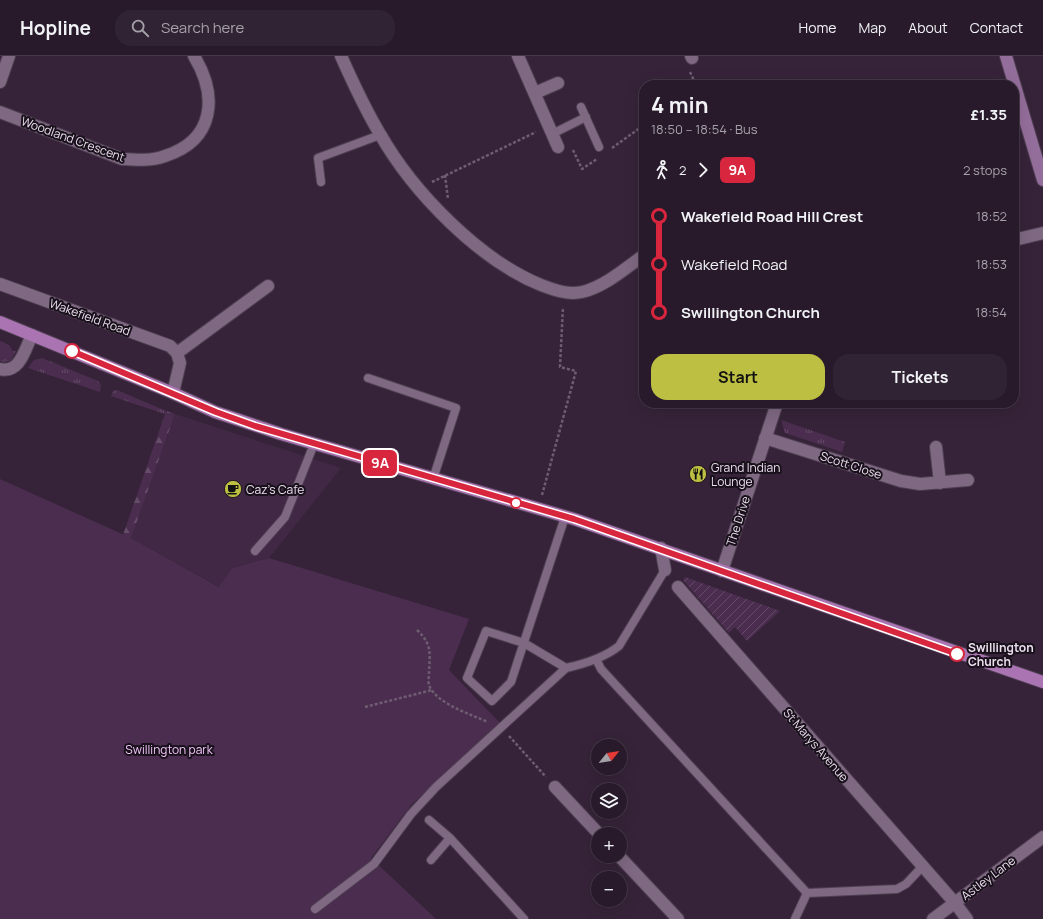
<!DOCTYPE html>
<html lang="en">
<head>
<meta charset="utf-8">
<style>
	body { margin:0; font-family:Manrope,sans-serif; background:#302333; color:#f1f3f6; height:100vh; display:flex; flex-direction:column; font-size:15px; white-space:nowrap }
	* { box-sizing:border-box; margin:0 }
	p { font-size:13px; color:#a5a1a9 }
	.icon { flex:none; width:22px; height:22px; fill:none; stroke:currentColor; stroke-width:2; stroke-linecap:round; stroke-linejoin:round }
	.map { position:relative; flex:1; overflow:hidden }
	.details { position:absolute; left:639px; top:24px; width:380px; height:328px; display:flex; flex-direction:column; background:#281a2b; border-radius:16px; box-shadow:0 4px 16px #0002,0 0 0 1px #443847 }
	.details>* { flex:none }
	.badge { padding:0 8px; border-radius:6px; font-size:14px; line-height:26px }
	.needle { width:26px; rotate:60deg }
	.controls { position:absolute; left:591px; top:683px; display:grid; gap:8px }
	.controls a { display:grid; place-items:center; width:36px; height:36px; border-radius:50%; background:#281a2b; box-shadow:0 4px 16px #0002,0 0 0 1px #443847; font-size:20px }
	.map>.badge { position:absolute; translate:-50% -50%; box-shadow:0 0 0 2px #fff }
	.legs { display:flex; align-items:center; gap:6px; height:44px; padding:0 12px; font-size:13px }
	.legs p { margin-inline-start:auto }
	.headline { display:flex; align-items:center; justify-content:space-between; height:68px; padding:0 12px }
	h1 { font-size:22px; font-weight:700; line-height:30px }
	.action { display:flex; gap:8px; margin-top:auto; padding:8px 12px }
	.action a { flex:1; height:46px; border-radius:16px; background:#bdbf43; color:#111; font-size:16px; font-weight:700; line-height:46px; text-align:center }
	.action a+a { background:#302333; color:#f1f3f6 }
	ul { padding:0 12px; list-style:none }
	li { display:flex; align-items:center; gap:14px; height:48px; font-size:15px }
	li i { display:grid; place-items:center; width:6px; height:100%; margin:0 5px; background:currentColor }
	li i::after { content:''; width:10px; height:10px; margin:-5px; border:3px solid; border-radius:50%; background:#281a2b }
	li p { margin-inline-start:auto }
	li:first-child i { background:linear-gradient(#0000 50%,currentColor 0) }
	li:last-child i { background:linear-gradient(currentColor 50%,#0000 0) }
	header { display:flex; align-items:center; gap:24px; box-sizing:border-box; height:56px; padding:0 20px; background:#281a2b; border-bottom:1px solid #443847 }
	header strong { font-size:19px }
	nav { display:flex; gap:22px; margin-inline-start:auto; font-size:14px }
	.search { width:280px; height:36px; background:#302333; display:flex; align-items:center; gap:10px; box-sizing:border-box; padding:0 14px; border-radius:16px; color:#a5a1a9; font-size:15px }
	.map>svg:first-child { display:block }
</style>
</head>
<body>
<header>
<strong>Hopline</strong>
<div class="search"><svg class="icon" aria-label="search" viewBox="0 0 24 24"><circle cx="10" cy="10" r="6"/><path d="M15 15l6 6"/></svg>Search here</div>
<nav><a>Home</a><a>Map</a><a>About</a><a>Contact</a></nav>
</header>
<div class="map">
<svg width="1043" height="863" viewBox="0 0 1043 863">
	<defs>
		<pattern id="grass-tufts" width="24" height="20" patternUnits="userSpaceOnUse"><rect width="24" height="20" fill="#4b2e4f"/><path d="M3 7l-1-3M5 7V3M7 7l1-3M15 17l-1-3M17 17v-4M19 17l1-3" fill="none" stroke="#654c69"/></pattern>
		<pattern id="forest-firs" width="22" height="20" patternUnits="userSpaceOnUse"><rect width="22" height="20" fill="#4b2e4f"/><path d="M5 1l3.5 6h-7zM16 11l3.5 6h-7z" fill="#654c69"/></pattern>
		<pattern id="garden-furrows" width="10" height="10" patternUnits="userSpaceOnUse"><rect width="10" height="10" fill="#4b2e4f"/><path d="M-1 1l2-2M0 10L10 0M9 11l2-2" fill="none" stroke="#654c69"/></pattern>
	</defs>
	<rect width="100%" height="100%" fill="#362339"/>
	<path fill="#412945" d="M 175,358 L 341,412 L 269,502 L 232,512 L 220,531 L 131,482 Z"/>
	<path fill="url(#grass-tufts)" d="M 0,285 L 9,289 L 13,295 L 16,295 L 11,304 L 4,306 L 0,305 Z
		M 42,302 L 98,325 L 101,329 L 100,336 L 28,312 L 34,304 Z
		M 117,334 L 166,355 L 165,358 L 111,340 L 113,335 Z
		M 781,364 L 845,386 L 842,396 L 785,377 Z"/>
	<path fill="url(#forest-firs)" d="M 166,355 L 175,358 L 131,482 L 123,479 Z"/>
	<path fill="#4b2e4f" d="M 0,423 L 131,482 L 219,531 L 232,512 L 269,502 L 469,563 L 449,614 L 500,667 L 412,748 L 371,802 L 436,863 L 0,863 Z"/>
	<path fill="url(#garden-furrows)" d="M 685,521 L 780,555 L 747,585 L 735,571 L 729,577 L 683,524 Z"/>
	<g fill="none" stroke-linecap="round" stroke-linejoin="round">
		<defs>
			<path id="lane" d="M 581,51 L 599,91
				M 552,78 L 586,61
				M 321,126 L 318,102 L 380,79
				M 368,322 L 456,352 L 433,423
				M 565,461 L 560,476 L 511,626 L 492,645 L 467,622 L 486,575 L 524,587 L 566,612
				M 255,495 L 285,461 L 314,388
				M 596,603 L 601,613 L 807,837 L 897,833 L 906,828 L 923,810
				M 429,764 L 450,782 L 524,863
				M 431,804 L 450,782
				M 315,853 L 374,808 L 411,758 L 436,731 L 566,612 C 584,608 604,602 619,590 L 665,514
				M 795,863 L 807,837"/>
			<path id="street" d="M 341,0 C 353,27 365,53 380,78 C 413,136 479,204 541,229 C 554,234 568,239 582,236 C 604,231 626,212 644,199
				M 518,0 L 558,91
				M 691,0 L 692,2
				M 0,26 L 9,0
				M 535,37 L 558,27
				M 0,56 L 122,103 C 137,104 152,105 165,100 C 215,84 218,40 194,0
				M 1014,184 L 1043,177
				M 0,228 L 170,290 L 177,297
				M 0,313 C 20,318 25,293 32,279
				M 173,337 L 180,307 L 177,297 L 268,230
				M 765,382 L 901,425 L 920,428 L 968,424
				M 936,391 L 940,427
				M 661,492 L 665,514
				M 722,515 L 777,347
				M 678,531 L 955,847 L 967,863
				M 555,731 L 599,778
				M 619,800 L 678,863
				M 933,863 L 1043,781"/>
			<path id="secondary" d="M 1006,0 L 1043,124"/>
			<path id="primary" d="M 0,266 L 173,337 L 215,356 L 281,378 L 574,463 L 1043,626"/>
		</defs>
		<use href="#lane" stroke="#4e3e51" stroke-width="10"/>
		<use href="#street" stroke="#4e3e51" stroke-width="14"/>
		<use href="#secondary" stroke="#4e3e51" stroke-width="14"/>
		<use href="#primary" stroke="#4e3e51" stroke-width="14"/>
		<path stroke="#6e5d71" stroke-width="2.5" stroke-dasharray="3 2" stroke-linecap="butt" d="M 690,16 L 696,29
			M 612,92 L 644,69
			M 573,94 L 582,113 L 597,103
			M 445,119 L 448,143
			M 432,126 L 536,76
			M 542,439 L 576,315 L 560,311 L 563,251
			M 417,574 C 432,588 430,597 429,616 C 429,620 428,625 429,629 C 435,647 472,659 488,666
			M 365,651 L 432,634
			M 509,680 L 546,721"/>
		<use href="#lane" stroke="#7e6882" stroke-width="8"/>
		<use href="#street" stroke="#7e6882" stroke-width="12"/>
		<use href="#secondary" stroke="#946e9b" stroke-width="12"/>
		<use href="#primary" stroke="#aa74b3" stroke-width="12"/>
	</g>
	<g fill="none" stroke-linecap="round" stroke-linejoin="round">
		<defs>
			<path id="line-1" d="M 72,295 L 216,356 L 255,370 L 574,463 L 957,598"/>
		</defs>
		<use href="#line-1" stroke="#fff" stroke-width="9"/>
		<use href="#line-1" stroke="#d7263d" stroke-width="6"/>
	</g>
	<defs>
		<symbol id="restaurant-disc" viewBox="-11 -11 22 22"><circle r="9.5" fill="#bdbf43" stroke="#18101a"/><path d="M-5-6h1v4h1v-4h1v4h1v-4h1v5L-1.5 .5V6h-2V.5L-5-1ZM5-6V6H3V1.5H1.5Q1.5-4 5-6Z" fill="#111"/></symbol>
		<symbol id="cafe-disc" viewBox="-11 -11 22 22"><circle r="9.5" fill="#bdbf43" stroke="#18101a"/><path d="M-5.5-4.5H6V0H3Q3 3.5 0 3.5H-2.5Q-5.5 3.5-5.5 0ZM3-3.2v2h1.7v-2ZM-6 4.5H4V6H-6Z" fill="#111"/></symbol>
	</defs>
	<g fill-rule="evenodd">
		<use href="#restaurant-disc" x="688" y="408" width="20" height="20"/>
		<use href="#cafe-disc" x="223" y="423" width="20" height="20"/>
	</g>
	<g fill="#fff" stroke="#d7263d" stroke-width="2">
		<circle cx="72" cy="295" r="7"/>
		<circle cx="516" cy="447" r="5"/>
		<circle cx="957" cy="598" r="7"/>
	</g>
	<g text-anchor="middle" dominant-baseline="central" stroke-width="4" stroke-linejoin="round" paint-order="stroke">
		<g font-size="12" fill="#ebdfed" stroke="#18101a">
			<text transform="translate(73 83) rotate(20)">Woodland Crescent</text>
			<text transform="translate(90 261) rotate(20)">Wakefield Road</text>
			<text transform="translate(851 409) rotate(18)">Scott Close</text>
			<text transform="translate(738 465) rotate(-72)">The Drive</text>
			<text transform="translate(816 689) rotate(49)">St Marys Avenue</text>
			<text transform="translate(988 822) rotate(-37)">Astley Lane</text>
		</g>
		<g font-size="12" fill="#ebdfed" stroke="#18101a" text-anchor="start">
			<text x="711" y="411">Grand Indian<tspan x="711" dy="14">Lounge</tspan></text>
			<text x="246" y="433">Caz's Cafe</text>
		</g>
		<g font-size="12" font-weight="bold" fill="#ebdfed" stroke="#18101a" text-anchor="start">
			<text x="968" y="591">Swillington<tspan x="968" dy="14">Church</tspan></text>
		</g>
		<g font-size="12" fill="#f1c5f8" stroke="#18101a">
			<text x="169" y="693">Swillington park</text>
		</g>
	</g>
</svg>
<div class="controls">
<a><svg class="needle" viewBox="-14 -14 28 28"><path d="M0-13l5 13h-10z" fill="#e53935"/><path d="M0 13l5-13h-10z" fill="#a5a1a9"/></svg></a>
<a><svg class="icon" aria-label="layers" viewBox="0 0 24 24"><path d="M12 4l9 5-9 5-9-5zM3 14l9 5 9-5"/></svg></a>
<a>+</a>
<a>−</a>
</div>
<b class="badge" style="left:380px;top:407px;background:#d7263d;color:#fff">9A</b>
<section class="details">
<div class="headline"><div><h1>4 min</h1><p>18:50 – 18:54 · Bus</p></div><b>£1.35</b></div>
<div class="legs"><svg class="icon" aria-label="walk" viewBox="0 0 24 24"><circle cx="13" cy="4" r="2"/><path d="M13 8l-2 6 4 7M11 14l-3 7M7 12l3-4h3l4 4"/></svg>2<svg class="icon" aria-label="forward" viewBox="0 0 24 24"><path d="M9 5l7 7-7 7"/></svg><b class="badge" style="background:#d7263d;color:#fff">9A</b><p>2 stops</p></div>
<ul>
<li><i style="color:#d7263d"></i><b>Wakefield Road Hill Crest</b><p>18:52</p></li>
<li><i style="color:#d7263d"></i><span>Wakefield Road</span><p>18:53</p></li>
<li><i style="color:#d7263d"></i><b>Swillington Church</b><p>18:54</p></li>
</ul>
<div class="action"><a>Start</a><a>Tickets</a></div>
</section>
</div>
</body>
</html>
